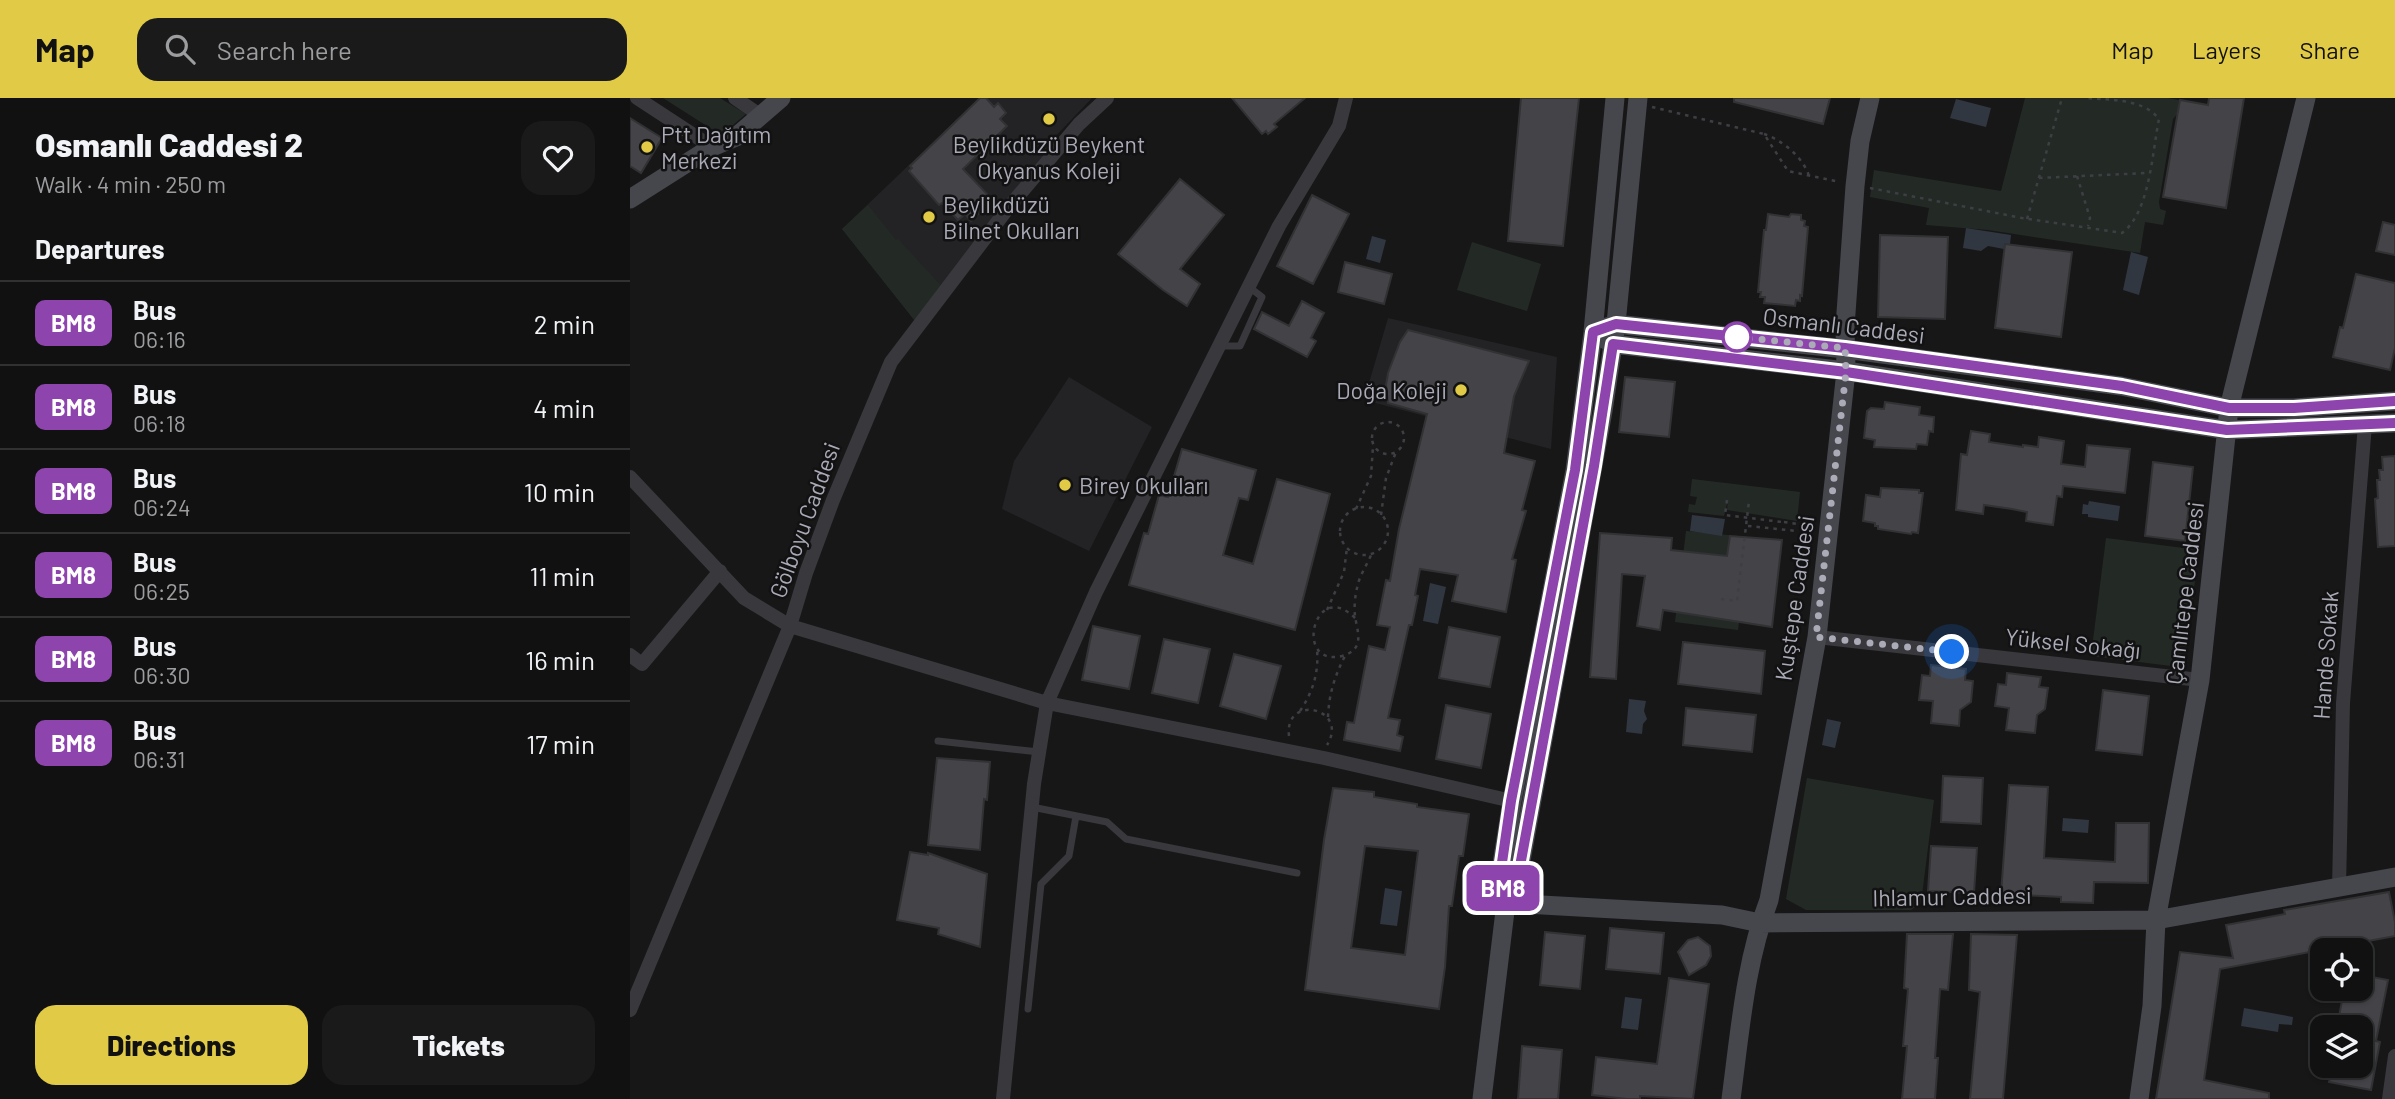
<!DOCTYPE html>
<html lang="en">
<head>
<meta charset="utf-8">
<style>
	body { margin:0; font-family:Barlow,sans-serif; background:#1a1a1b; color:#f1f3f6; height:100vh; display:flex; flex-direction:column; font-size:26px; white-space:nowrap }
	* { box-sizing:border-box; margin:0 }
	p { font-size:23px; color:#9c9d9f }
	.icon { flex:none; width:38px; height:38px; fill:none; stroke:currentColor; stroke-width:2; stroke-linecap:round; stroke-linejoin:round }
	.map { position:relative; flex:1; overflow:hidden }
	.panel { display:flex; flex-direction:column; background:#111112; width:630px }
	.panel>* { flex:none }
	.badge { padding:0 14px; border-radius:10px; font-size:24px; line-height:46px }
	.tools { position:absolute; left:1680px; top:840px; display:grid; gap:14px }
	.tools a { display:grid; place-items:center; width:63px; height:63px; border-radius:14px; background:#111112; box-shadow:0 2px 5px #0004,0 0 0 2px #303132; font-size:35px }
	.you { position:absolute; width:35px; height:35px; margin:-18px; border:5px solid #fff; border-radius:50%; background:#1a73e8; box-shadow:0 0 0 10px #1a73e833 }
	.map>.badge { position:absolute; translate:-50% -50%; box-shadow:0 0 0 4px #fff }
	h2 { padding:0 35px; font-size:26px; line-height:63px }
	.round { display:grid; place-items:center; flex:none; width:74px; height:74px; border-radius:21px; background:#1a1a1b }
	.overview { display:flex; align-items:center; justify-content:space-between; height:119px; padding:0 35px }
	h1 { font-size:33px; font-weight:800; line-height:52px }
	.cta { display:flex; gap:14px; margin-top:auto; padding:14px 35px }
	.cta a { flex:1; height:80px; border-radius:21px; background:#e1cb46; color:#111; font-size:28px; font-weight:800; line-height:80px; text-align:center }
	.cta a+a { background:#1a1a1b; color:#f1f3f6 }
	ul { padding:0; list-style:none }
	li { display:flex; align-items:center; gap:21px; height:84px; padding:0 35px; border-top:2px solid #303132 }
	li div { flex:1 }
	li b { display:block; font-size:26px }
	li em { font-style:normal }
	li .badge { min-width:77px; font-weight:700; text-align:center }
	header { display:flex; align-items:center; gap:42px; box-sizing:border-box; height:98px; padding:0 35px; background:#e1cb46; color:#111 }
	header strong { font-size:33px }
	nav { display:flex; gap:38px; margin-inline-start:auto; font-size:24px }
	.search { width:490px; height:63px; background:#1a1a1b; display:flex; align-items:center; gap:18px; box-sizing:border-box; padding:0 24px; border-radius:21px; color:#9c9d9f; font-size:26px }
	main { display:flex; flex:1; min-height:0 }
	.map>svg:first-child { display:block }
</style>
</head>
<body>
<header>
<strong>Map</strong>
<div class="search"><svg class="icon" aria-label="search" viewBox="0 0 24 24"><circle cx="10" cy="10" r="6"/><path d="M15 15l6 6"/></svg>Search here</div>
<nav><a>Map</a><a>Layers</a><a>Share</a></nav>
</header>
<main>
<section class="panel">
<div class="overview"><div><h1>Osmanlı Caddesi 2</h1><p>Walk · 4 min · 250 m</p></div><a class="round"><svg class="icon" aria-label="heart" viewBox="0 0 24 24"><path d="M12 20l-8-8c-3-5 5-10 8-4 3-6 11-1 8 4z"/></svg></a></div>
<h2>Departures</h2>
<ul>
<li><span class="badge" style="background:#8e44ad;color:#fff">BM8</span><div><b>Bus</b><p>06:16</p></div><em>2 min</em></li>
<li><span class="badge" style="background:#8e44ad;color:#fff">BM8</span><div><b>Bus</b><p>06:18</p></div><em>4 min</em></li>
<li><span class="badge" style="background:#8e44ad;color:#fff">BM8</span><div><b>Bus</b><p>06:24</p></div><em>10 min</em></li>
<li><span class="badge" style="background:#8e44ad;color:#fff">BM8</span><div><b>Bus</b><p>06:25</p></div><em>11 min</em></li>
<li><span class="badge" style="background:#8e44ad;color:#fff">BM8</span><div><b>Bus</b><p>06:30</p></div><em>16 min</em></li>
<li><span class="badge" style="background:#8e44ad;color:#fff">BM8</span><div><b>Bus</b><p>06:31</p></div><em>17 min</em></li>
</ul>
<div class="cta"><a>Directions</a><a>Tickets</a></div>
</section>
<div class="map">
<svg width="1765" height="1001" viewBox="0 0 1765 1001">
	<rect width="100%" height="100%" fill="#171718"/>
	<path fill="#232325" d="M 349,0 L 462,0 L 422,42 L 431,48 L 289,228 L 212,131 Z
		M 758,220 L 927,259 L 921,351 L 734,302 Z
		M 439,279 L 522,329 L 459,453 L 372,411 L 384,363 Z"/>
	<path fill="#232a25" d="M 33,0 L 90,0 L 116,16 L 91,37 Z
		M 1395,0 L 1538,0 L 1549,2 L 1548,15 L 1543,21 L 1529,104 L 1530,111 L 1536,113 L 1533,127 L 1515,124 L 1510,155 L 1358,132 L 1296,127 L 1299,110 L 1240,99 L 1244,72 L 1371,93 Z
		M 238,107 L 266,142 L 268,141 L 315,192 L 289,228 L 212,131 Z
		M 842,144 L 911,166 L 897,213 L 827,192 Z
		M 1062,381 L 1170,394 L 1167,423 L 1097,412 L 1098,402 L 1094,418 L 1058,414 L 1059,406 L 1065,407 L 1067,399 L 1060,398 Z
		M 1056,433 L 1119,439 L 1108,532 L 1045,524 Z
		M 1476,440 L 1569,452 L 1554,568 L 1549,569 L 1461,558 Z
		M 1177,680 L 1304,702 L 1291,805 L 1281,812 L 1176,812 L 1156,801 Z"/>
	<path fill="#313740" d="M 1326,1 L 1361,10 L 1356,29 L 1320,20 Z
		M 1336,130 L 1381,137 L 1380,146 L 1376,146 L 1374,151 L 1358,148 L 1351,153 L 1333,150 Z
		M 742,138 L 756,142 L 750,165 L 736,161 Z
		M 1501,154 L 1518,159 L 1509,197 L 1493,192 Z
		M 1459,403 L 1490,408 L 1488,423 L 1458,419 L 1458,416 L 1452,416 L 1453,406 L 1458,407 Z
		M 1062,417 L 1095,421 L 1092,438 L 1060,433 Z
		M 800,485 L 816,489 L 808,526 L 793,523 Z
		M 999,601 L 1016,603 L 1014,613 L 1017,621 L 1013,626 L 1012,636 L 996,634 Z
		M 1197,621 L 1211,624 L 1205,650 L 1192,647 Z
		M 1433,720 L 1459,722 L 1458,735 L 1432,733 Z
		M 755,790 L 772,793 L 767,828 L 750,826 Z
		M 995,899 L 1012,901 L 1008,932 L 991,930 Z
		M 1614,910 L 1663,919 L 1662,927 L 1649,926 L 1648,934 L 1611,928 Z"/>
	<path fill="#444448" stroke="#323134" stroke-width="2" fill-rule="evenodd" d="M 350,0 L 356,0 L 364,9 L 368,5 L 376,15 L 370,21 L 377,28 L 333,71 L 357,96 L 350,104 L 355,109 L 341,123 L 335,116 L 328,122 L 312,105 L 309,107 L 279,73 L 282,70 L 280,68 Z
		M 602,0 L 675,0 L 644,26 L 647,29 L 638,36 L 636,33 L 632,36 Z
		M 891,0 L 949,0 L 933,148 L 878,143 Z
		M 1104,0 L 1200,0 L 1193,26 L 1104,4 Z
		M 1579,0 L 1614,0 L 1596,110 L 1533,99 L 1550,2 L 1578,7 Z
		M 0,20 L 32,40 L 11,75 L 0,68 Z
		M 550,81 L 594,117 L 550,171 L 570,186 L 557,208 L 533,192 L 488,156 Z
		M 682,97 L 719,116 L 683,186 L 647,168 Z
		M 1138,116 L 1159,119 L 1161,116 L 1171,117 L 1171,122 L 1175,123 L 1174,128 L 1178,129 L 1172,198 L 1170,197 L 1170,203 L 1166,202 L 1165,208 L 1134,205 L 1135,199 L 1130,199 L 1131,194 L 1128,194 L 1134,132 L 1136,132 Z
		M 1753,124 L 1765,127 L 1765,157 L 1746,153 Z
		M 1250,137 L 1318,139 L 1315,221 L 1248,219 Z
		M 1375,146 L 1442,154 L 1431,239 L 1365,230 Z
		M 715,164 L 762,176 L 754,206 L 708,194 Z
		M 1726,176 L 1765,185 L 1765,250 L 1760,272 L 1703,259 L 1710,229 L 1713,230 Z
		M 672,203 L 694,215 L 681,240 L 686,243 L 677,259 L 624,231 L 632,214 L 659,228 Z
		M 778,232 L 899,263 L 884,298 L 874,355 L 905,363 L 892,412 L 896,413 L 882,461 L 886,462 L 876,514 L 822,503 L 828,477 L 790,471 L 785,497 L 788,498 L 782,527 L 779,527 L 758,620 L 770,622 L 767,637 L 773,639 L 770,653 L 714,642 L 717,624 L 724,625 L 739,548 L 755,552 L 760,529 L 747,527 L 756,482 L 760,483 L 769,431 L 797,316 L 758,305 L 756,287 L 758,275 L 770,244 Z
		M 995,279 L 1045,284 L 1039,339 L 989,334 Z
		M 1255,304 L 1290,309 L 1289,317 L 1304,319 L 1303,334 L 1299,333 L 1297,347 L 1287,346 L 1286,351 L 1244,349 L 1245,342 L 1234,340 L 1237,313 L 1241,310 L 1254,311 Z
		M 1341,333 L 1360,336 L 1359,344 L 1393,349 L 1393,347 L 1408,349 L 1409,339 L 1434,343 L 1431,366 L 1455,369 L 1457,347 L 1500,351 L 1495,395 L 1433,388 L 1432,399 L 1427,398 L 1423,427 L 1396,423 L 1397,414 L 1382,411 L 1354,407 L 1353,416 L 1326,412 L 1331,356 L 1337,357 Z
		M 552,351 L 626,372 L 618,402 L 609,400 L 593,457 L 623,466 L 647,381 L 700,396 L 665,532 L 499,487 L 514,435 L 518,436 L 529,397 L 538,399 Z
		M 1765,358 L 1765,448 L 1748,449 L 1745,401 L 1748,400 L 1747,382 L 1750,382 L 1749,372 L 1753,372 L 1752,359 Z
		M 1523,364 L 1563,369 L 1555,443 L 1515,438 Z
		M 1251,390 L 1289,392 L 1289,395 L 1293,395 L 1288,435 L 1282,434 L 1281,436 L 1248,431 L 1248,428 L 1245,428 L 1245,425 L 1233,423 L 1236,397 L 1250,399 Z
		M 970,435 L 1042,440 L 1041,452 L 1097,458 L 1100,438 L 1152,442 L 1142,529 L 1033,512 L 1030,532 L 1007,528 L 1015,478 L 992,476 L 986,581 L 960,579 Z
		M 463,528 L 510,538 L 499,591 L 452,582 Z
		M 819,529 L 870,539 L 860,589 L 809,580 Z
		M 534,541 L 580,551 L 568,605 L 522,595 Z
		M 1053,544 L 1135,553 L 1131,596 L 1048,586 Z
		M 604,556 L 651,568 L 636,621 L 590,608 Z
		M 1301,567 L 1336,571 L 1335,582 L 1343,583 L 1341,604 L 1330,612 L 1329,628 L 1301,625 L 1303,603 L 1289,602 L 1292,577 L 1300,578 Z
		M 1377,575 L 1411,579 L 1409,589 L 1418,590 L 1415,611 L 1407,617 L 1405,635 L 1376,632 L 1379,610 L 1365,608 L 1368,586 L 1376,587 Z
		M 1473,592 L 1519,598 L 1512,657 L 1466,652 Z
		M 816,607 L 861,616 L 851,670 L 806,661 Z
		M 1056,610 L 1126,617 L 1122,654 L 1053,647 Z
		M 307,660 L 360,664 L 357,702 L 354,701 L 350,752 L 298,747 Z
		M 1313,678 L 1353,680 L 1351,726 L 1311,724 Z
		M 1379,687 L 1418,689 L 1414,760 L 1485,764 L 1486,725 L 1519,725 L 1518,785 L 1464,784 L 1463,805 L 1431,804 L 1431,799 L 1371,796 Z
		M 703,690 L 744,694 L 744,699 L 787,706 L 787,709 L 839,716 L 833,758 L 829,758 L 822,808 L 819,808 L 815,869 L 809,911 L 675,892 L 694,742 ZM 735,748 L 788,753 L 775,857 L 721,850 Z
		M 1301,748 L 1347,750 L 1344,795 L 1298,793 Z
		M 280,754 L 298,757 L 298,755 L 357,776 L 350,849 L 308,836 L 309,830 L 267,822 Z
		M 1759,794 L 1765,824 L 1765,838 L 1590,871 L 1574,982 L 1639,995 L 1639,1001 L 1526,1001 L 1550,854 L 1603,860 L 1596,827 L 1655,816 L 1654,812 Z
		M 980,830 L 1034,835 L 1030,876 L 976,871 Z
		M 915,834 L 955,838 L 950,891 L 910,887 Z
		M 1277,836 L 1323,836 L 1318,892 L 1310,891 L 1305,960 L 1308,960 L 1305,1001 L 1272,1001 L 1277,948 L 1273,948 L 1278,891 L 1274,890 Z
		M 1341,836 L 1387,837 L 1373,1001 L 1340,1001 L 1350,894 L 1339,892 Z
		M 1068,839 L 1080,848 L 1081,858 L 1076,867 L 1059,877 L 1048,854 L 1058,842 Z
		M 1731,877 L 1758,882 L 1746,943 L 1750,944 L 1741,992 L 1699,984 L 1702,968 L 1731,968 L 1731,924 L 1709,919 L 1714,891 L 1731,891 Z
		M 1039,880 L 1079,886 L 1063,1001 L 1010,998 L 1010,1001 L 997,1001 L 962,997 L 966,959 L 1027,966 Z
		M 892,948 L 932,952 L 928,1001 L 888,1001 Z"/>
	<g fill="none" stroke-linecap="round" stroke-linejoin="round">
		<path stroke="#3e3f44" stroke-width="2.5" stroke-dasharray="3.5 5" stroke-linecap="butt" d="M 1022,9 L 1134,36 L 1158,73 L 1210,84
			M 1134,36 C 1152,42 1173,59 1179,78
			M 1447,78 L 1460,120 L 1458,128
			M 1409,80 L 1517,75
			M 1240,90 L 1392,120 L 1492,135 C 1520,114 1522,55 1529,21 C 1513,0 1478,2 1454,0
			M 1397,121 L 1432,0
			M742 340a16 16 0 1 1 32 0a16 16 0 1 1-32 0Z
			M 1097,402 L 1095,417 L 1152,424
			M710 433a24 24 0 1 1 48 0a24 24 0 1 1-48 0Z
			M 726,411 L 741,378 L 743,348
			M 751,417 L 756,380 L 766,354
			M 1154,424 L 1167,426
			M 1118,428 L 1167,433
			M 1091,501 L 1107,503 L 1119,403
			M 697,512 L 714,474 L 717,449
			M 725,520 C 684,479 663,570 712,558 C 736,551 727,533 725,518 C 724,509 725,498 727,490 C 729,478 737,467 742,455
			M 670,613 C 683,594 689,574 687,551
			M 698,619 C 699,595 705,577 716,556
			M 659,638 C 654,595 720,610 697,647"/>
		<path stroke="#38383d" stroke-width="7" d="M 590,248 L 610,248 L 632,199 L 619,189
			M 308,643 L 409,654
			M 402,709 L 477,724 L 496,741 L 667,775
			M 398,911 L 411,786 L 439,758 L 446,718"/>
		<path stroke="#38383d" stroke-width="14" d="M 7,0 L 82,49
			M 105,0 L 131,18
			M 0,379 L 114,500 L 160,528 L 417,605 L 694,660 L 882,703
			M 1187,539 L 1570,582
			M 0,557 L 12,566 L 90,473
			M 1709,790 L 1713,605 L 1735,326
			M 0,912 L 160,528 L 176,475 L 203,402 L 261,264 L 378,110 L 449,26 L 477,0
			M 373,1001 L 404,686 L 417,605 L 466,494 L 649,128 L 709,28 L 716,0
			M 1759,1001 L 1765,958"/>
		<path stroke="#46474d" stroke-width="19" d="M 0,101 L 82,49 L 106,39 L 151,0
			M 977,229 L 986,226 L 1215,251 L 1491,288 L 1599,310 L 1664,310 L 1765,303
			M 973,240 L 983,246 L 1216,273 L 1597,332 L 1765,325
			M 876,805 L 1092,817 L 1130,825 L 1526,822 L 1765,779
			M 876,805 L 870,778 L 882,703 L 945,372 L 963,234 L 985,0
			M 852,1001 L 876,805 L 888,779 L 973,313 L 986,226 L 1008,0
			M 1101,1001 C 1110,934 1115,865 1139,802 L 1187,539 L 1216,273 L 1215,229 L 1225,88 L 1230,43 L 1240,0
			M 1509,1001 L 1522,908 L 1526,822 L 1570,582 L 1599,310 L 1676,0"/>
	</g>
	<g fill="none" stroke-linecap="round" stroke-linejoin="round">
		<defs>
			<path id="line" d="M 1765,303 L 1664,310 L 1599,310 L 1492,288 L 1215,250 L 986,226 L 963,234 L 945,372 L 881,703 L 870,778 L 876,806 L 888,779 L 964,368 L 983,246 L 1216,274 L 1597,332 L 1765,325"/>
		</defs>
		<use href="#line" stroke="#fff" stroke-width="16"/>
		<use href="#line" stroke="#8e44ad" stroke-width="10"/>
		<path stroke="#aaabb7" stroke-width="7" stroke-dasharray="0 12.6" d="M 1107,239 L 1215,250 L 1216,274 L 1186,539 L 1322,554"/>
	</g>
	<g fill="#e1cb46" stroke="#121213" stroke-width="2.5">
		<circle cx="419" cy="21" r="7"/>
		<circle cx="17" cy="49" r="7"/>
		<circle cx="299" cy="119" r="7"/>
		<circle cx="831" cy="292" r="7"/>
		<circle cx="435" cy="387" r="7"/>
	</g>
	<circle fill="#fff" stroke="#8e44ad" stroke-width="3.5" cx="1107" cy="239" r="14"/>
	<g text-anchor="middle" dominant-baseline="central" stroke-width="5" stroke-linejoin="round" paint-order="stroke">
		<g font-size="23" fill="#aaabb7" stroke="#121213" text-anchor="start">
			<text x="31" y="36">Ptt Dağıtım<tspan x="31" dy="26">Merkezi</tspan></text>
			<text x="419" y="46" text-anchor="middle">Beylikdüzü Beykent<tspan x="419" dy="26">Okyanus Koleji</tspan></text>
			<text x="313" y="106">Beylikdüzü<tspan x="313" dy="26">Bilnet Okulları</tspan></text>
			<text x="817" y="292" text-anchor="end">Doğa Koleji</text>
			<text x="449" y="387">Birey Okulları</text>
		</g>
		<g font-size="23" fill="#aaabb7" stroke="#121213">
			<text transform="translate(1214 227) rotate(7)">Osmanlı Caddesi</text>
			<text transform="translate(174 422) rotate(-70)">Gölboyu Caddesi</text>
			<text transform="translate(1554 495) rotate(-83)">Çamlıtepe Caddesi</text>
			<text transform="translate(1164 500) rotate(-82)">Kuştepe Caddesi</text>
			<text transform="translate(1443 545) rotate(6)">Yüksel Sokağı</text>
			<text transform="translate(1695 557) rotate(-86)">Hande Sokak</text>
			<text transform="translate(1322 798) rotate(-1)">Ihlamur Caddesi</text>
		</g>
	</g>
</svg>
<div class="tools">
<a><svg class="icon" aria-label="locate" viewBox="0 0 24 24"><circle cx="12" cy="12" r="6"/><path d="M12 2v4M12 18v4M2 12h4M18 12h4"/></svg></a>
<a><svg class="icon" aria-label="layers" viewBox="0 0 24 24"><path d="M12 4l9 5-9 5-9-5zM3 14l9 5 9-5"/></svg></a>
</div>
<div class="you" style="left:1322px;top:554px"></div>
<b class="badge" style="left:873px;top:790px;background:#8e44ad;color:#fff">BM8</b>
</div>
</main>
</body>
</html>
